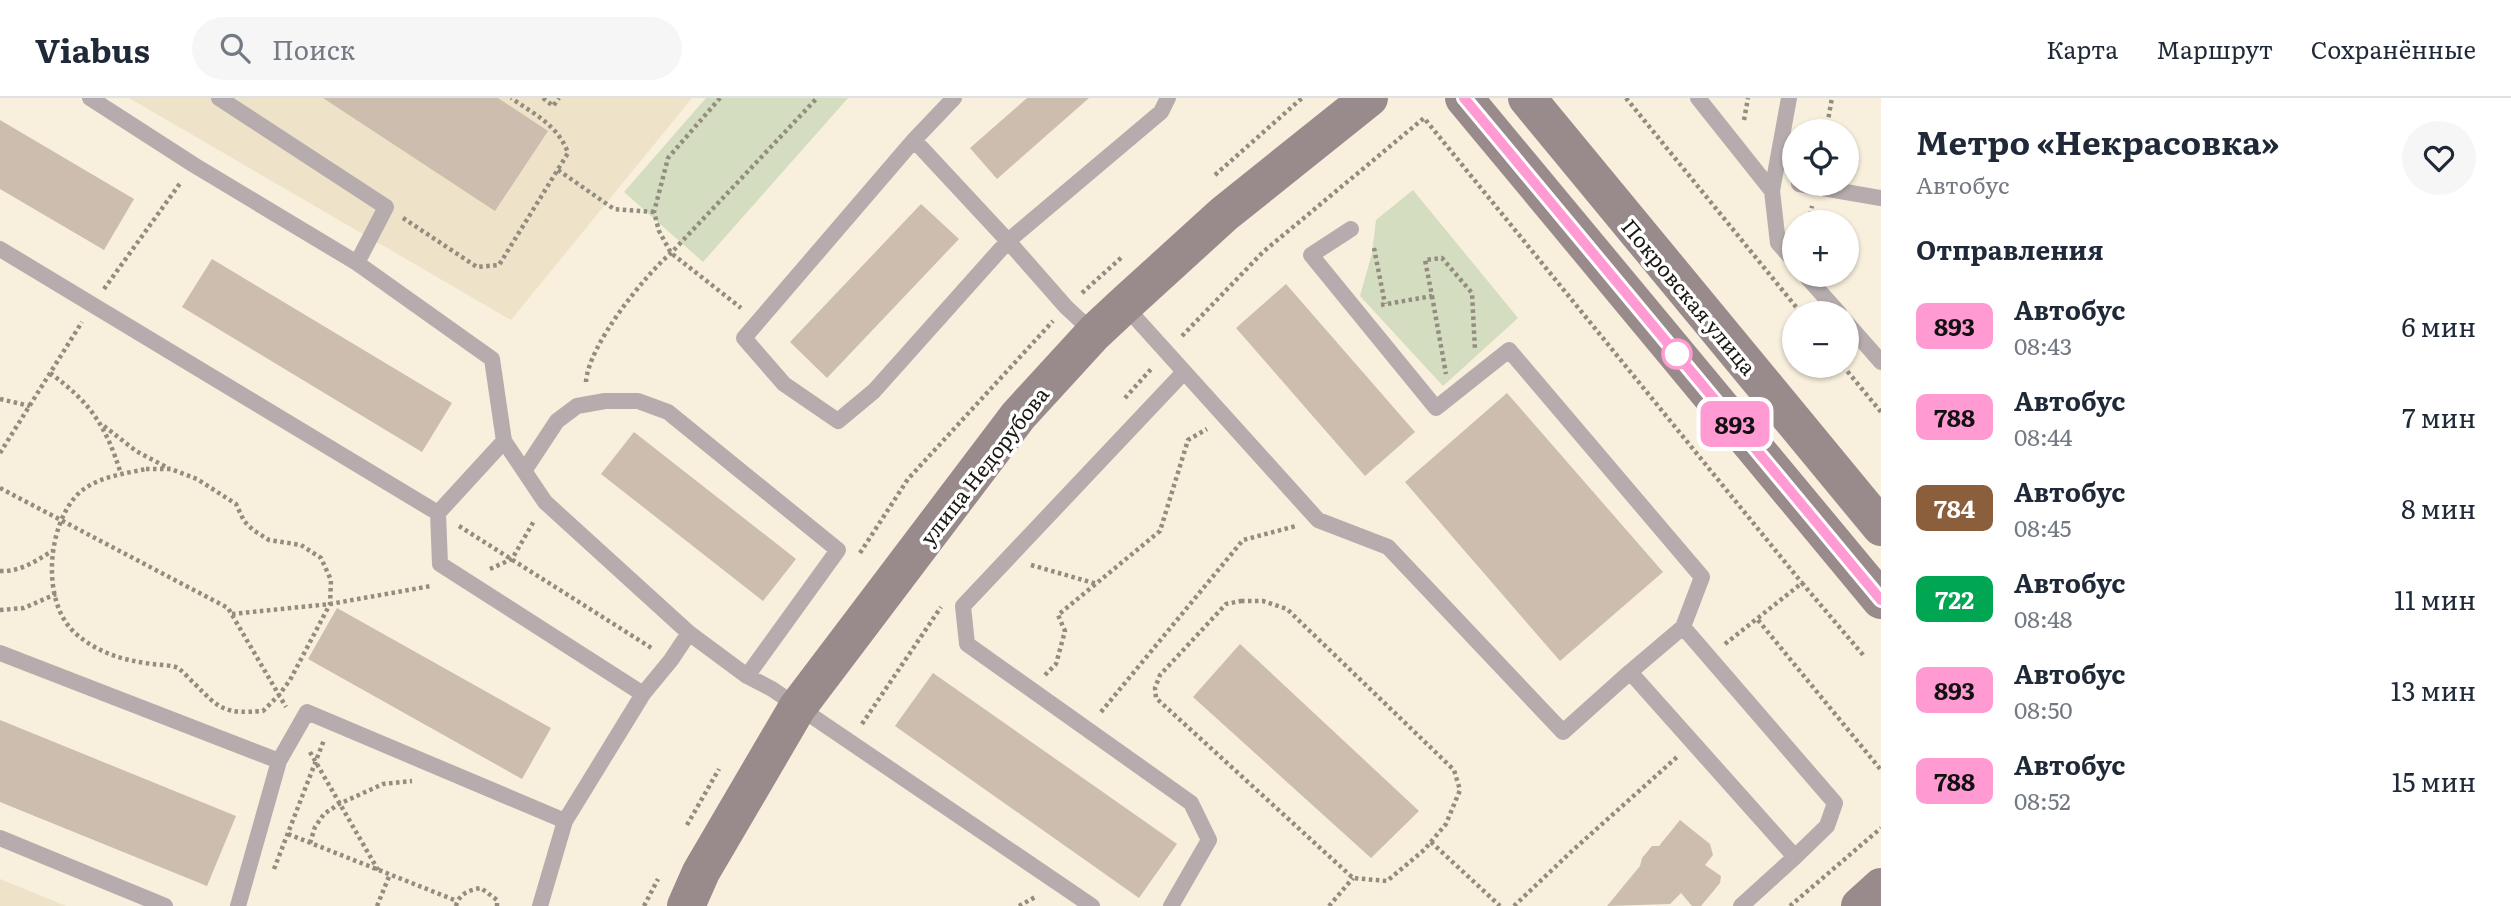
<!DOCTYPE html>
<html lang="ru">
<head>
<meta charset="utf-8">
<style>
	body { margin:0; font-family:Literata,serif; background:#f6f6f7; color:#1f2937; height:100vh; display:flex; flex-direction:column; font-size:26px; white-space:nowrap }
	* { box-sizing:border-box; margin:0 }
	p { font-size:23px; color:#747a83 }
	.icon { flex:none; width:38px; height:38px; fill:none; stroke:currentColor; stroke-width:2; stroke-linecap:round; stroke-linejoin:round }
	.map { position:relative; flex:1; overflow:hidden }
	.drawer { display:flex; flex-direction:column; background:#fff; width:630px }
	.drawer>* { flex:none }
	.badge { padding:0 14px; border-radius:10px; font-size:24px; line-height:46px }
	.fabs { position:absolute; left:1782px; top:21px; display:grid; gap:14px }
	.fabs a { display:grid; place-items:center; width:77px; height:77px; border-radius:50%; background:#fff; box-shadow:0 2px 5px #0004; font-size:35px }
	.map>.badge { position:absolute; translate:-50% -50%; box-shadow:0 0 0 4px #fff }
	h2 { padding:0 35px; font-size:26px; line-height:63px }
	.round { display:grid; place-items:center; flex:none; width:74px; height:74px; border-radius:37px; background:#f6f6f7 }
	.overview { display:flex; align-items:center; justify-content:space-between; height:119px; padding:0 35px }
	h1 { font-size:33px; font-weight:700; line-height:52px }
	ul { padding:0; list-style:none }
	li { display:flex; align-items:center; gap:21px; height:91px; padding:0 35px }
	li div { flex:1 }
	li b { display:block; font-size:26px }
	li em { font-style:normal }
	li .badge { min-width:77px; font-weight:700; text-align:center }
	header { display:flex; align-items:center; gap:42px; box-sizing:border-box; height:98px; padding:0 35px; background:#fff; border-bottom:2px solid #e0e1e3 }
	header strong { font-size:33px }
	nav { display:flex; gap:38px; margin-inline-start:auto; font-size:24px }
	.search { width:490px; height:63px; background:#f6f6f7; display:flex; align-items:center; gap:18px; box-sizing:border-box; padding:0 24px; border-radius:38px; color:#747a83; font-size:26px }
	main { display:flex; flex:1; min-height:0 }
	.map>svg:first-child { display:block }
</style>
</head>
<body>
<header>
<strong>Viabus</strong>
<div class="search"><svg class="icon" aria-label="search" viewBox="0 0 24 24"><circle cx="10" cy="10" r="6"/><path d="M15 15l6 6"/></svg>Поиск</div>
<nav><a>Карта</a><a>Маршрут</a><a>Сохранённые</a></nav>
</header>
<main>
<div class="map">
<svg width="1881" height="808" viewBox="0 0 1881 808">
	<rect width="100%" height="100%" fill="#f8efdc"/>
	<path fill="#eee2c8" d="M 129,0 L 692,0 L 511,222 Z
		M 0,781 L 66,808 L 0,808 Z"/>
	<path fill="#d4ddbf" d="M 706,0 L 848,0 L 703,164 L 624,94 Z
		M 1413,92 L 1518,220 L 1443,288 L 1360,198 L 1372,155 L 1376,122 Z"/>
	<path fill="#ccbdae" d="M 323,0 L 498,0 L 548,33 L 495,113 Z
		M 1027,0 L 1089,0 L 997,81 L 970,50 Z
		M 0,22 L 134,101 L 104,152 L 0,91 Z
		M 921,106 L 959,141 L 827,280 L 790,244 Z
		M 212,161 L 452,305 L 422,354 L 182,209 Z
		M 1286,186 L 1415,334 L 1365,378 L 1236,230 Z
		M 1507,295 L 1663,474 L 1560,563 L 1405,384 Z
		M 634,334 L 796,461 L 763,503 L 601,376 Z
		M 337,510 L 551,630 L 522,681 L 308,561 Z
		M 1240,546 L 1419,713 L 1371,760 L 1193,599 Z
		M 933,575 L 1177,746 L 1139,800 L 895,628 Z
		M 0,622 L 236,718 L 207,788 L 0,704 Z
		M 1680,722 L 1710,746 L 1713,757 L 1705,767 L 1721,778 L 1720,785 L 1701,808 L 1692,808 L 1681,795 L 1670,806 L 1607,808 L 1640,768 L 1642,760 L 1652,748 L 1659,748 Z"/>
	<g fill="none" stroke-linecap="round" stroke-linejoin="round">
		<path stroke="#938d80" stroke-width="4.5" stroke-dasharray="3.5 3.5" stroke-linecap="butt" d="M 543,0 L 553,8 L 559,0
			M 720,0 L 668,60 L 654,114 L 659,133 L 671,155 L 741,210
			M 1626,0 L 1801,215
			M 1744,22 L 1748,0
			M 1826,33 L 1832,0
			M 558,72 L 614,111 L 654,114
			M 1215,77 L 1302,0
			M 403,120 L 477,169 L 499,167 L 568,55 C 558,27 534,16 511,0
			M 1809,124 L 1812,108
			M 1374,150 L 1385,206
			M 104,191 L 181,84
			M 1082,195 L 1122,159
			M 1432,198 L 1446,276
			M 1381,207 L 1432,198 L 1425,162 L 1442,160 L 1472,195 L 1475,252
			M 1182,238 L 1263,154 L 1424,20 L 1802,485
			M 1843,268 L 1881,314
			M 50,275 C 91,305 106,328 121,376
			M 586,284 C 588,248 644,178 671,155 L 817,0
			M 1125,300 L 1152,270
			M 0,301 L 30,308
			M 104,328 L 136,353 L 170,371
			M 0,355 L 82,224
			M 146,371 L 171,371 L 197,381 L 236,406 L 244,423 L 253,432 L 269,442 L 301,447 L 321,460 L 331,482 L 330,506 L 290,582 L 279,597 L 263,613 C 225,616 220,612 194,585 C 189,581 184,574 178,570 C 172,567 160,567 152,566 C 122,562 98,555 75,535 C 41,504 47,429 77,397 C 95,379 123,376 146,371 Z
			M 0,390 L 228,510 L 286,609
			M 459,428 L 653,551
			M 860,455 L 908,381 L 1053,223
			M 1031,467 L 1097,486
			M 490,471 L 512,461 L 534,423
			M 0,473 C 20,474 36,463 52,453
			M 1241,503 L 1263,503 L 1287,511 L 1454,672 L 1460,692 L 1446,726 L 1424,752 L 1387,783 L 1353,780 L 1156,600 L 1155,590 L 1160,577 L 1226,506 Z
			M 0,512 L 24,510 L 56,496
			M 232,516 L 330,506 L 431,488
			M 1758,522 L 1881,672
			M 1725,546 L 1802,485 L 1864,558
			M 1045,577 L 1056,566 L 1065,533 L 1058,517 L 1160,433 L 1188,342 L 1207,331
			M 1101,614 L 1243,442 L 1296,428
			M 862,626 L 941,509
			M 310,654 L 378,772
			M 687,727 L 719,671
			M 288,736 L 457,803
			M 1431,744 L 1500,808
			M 310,745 L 315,729 L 324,716 L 339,706 L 383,686 L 412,683
			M 274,771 L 324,642
			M 377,808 L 390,776
			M 456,808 C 459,795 470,792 481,790 L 497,802 L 497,808
			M 644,808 L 658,781
			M 1019,808 L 1037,798
			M 1329,808 L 1353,780
			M 1514,808 L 1573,752 L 1677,659
			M 1790,808 L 1881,730"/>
		<path stroke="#b6acad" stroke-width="16" d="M 90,0 L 194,67 L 357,165 L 492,261 L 504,343 L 545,404 L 689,535 L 747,578 L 772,591 L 1092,808
			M 219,0 L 386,109 L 357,165
			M 954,0 L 914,42 L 1008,143 L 1066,209 L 1094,235
			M 1698,0 L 1772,93
			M 1789,0 L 1772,93 L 1778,145 L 1794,163
			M 914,42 L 744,240 L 784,286 L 838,323 L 874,293 L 1008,143 L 1161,14 L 1168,0
			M 1799,86 L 1881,100
			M 1351,131 L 1311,157 L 1436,310 L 1509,252 L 1702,479 L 1683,529 L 1630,574
			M 0,151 L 438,415
			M 1805,177 L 1839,215
			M 1124,207 L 1318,422 L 1388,449 L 1563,634 L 1630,574 L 1795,759 L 1741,808
			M 1846,224 L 1881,264
			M 504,343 L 438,415 L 440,466 L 643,596 L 671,562 L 689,535
			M 524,373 L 557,323 L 577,308 L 605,303 L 638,303 L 668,314 L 838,452 L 747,578
			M 1683,529 L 1835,705 L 1827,728 L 1795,759
			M 0,555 L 279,663 L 238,808
			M 279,663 L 307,614 L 565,723
			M 0,740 L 165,808
			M 540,808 L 565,723 L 643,596
			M 1171,808 L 1209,742 L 1191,705 L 967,546 L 963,508 L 1184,274"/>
		<path stroke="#998b8c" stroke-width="38" d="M 1464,0 L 1881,502
			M 1527,0 L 1881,429
			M 686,808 L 701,774 L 797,610 L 1018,318 L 1094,235 L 1124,207 L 1224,116 L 1369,0
			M 1860,808 L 1881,789"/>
	</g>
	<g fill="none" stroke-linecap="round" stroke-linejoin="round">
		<defs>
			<path id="line" d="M 1464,0 L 1881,502"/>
		</defs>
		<use href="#line" stroke="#fff" stroke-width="16"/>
		<use href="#line" stroke="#ff9ad2" stroke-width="10"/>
	</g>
	<circle fill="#fff" stroke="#ff9ad2" stroke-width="3.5" cx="1677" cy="256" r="14"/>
	<g text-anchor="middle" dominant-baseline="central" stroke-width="7" stroke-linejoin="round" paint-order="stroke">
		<g font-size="21" fill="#1a1711" stroke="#fff">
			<text transform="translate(1690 198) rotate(50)">Покровская улица</text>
			<text transform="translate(983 367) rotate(-52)">улица Недорубова</text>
		</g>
	</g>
</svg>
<div class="fabs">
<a><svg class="icon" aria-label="locate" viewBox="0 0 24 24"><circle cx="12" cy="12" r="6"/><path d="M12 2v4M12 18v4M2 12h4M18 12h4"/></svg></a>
<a>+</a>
<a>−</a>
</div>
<b class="badge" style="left:1735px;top:326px;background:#ff9ad2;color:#111">893</b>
</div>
<section class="drawer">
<div class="overview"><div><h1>Метро «Некрасовка»</h1><p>Автобус</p></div><a class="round"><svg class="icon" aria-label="heart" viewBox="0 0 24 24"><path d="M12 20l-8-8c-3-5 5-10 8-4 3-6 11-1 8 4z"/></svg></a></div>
<h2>Отправления</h2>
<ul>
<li><span class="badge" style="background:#ff9ad2;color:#111">893</span><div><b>Автобус</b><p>08:43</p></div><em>6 мин</em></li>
<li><span class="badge" style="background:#ff9ad2;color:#111">788</span><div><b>Автобус</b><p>08:44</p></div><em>7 мин</em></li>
<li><span class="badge" style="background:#8b5e3c;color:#fff">784</span><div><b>Автобус</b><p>08:45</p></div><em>8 мин</em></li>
<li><span class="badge" style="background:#00a651;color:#fff">722</span><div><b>Автобус</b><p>08:48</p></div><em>11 мин</em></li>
<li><span class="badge" style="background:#ff9ad2;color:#111">893</span><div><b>Автобус</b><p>08:50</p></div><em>13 мин</em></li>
<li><span class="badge" style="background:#ff9ad2;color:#111">788</span><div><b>Автобус</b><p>08:52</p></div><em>15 мин</em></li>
</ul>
</section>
</main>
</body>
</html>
